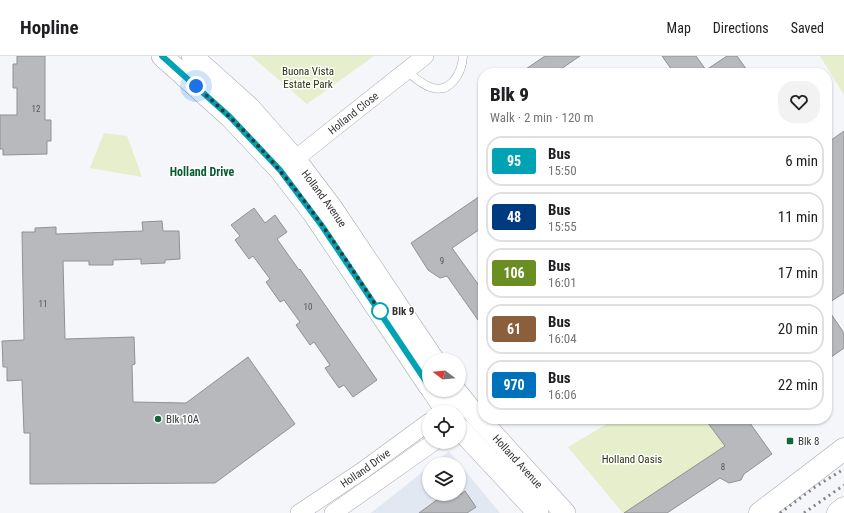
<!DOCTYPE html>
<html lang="en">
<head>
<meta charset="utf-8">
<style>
	body { margin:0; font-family:"Roboto Condensed",sans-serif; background:#f2f2f2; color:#202124; height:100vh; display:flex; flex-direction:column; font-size:15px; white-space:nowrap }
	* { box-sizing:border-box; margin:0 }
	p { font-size:13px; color:#757577 }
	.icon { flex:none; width:22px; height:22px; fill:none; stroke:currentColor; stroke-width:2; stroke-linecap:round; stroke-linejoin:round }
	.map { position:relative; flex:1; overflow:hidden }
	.drawer { position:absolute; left:478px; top:12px; width:354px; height:356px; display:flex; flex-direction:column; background:#fff; border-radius:16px; box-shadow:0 1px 3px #0004 }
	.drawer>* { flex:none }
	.badge { padding:0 8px; border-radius:3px; font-size:14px; line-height:26px }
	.needle { width:26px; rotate:286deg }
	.fabs { position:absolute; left:422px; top:297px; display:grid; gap:8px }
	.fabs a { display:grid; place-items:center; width:44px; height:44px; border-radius:50%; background:#fff; box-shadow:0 1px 3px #0004; font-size:20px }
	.you { position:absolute; width:20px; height:20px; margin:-10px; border:3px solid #fff; border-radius:50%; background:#1a73e8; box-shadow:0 0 0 6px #1a73e833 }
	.map>.badge { position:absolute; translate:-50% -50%; box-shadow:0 0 0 2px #fff }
	.round { display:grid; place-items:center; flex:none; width:42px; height:42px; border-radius:16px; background:#f2f2f2 }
	.head { display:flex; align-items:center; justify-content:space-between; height:68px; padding:0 12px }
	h1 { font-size:19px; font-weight:800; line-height:30px }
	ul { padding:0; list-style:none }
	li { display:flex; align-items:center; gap:12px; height:50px; margin:0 8px 6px; padding:0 4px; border:2px solid #e0e0e0; border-radius:16px }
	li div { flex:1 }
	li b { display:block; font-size:15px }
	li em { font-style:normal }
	li .badge { min-width:44px; font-weight:700; text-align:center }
	header { display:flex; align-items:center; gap:24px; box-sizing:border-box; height:56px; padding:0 20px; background:#fff; border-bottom:1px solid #e0e0e0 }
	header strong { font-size:19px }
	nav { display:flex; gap:22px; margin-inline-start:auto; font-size:14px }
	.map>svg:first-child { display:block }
</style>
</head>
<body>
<header>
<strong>Hopline</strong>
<nav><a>Map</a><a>Directions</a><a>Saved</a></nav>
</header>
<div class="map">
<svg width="844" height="457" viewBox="0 0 844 457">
	<rect width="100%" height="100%" fill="#f4f6fa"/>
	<path fill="#e2e8f2" d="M 449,395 L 500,457 L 371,457 L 429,411 L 429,438 L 459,438 L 459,408 L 432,408 Z"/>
	<path fill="#e6eecb" d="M 251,0 L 374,0 L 307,48 Z
		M 820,0 L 844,0 L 844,39 Z
		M 104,77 L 127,80 L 142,121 L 90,112 Z
		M 615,363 L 705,363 L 729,396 L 623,457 L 568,391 Z"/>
	<path fill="#b7b9bc" stroke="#909195" d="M 17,0 L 45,0 L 45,64 L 51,64 L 51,85 L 47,85 L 47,98 L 3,99 L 3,93 L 0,93 L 0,59 L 17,59 L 17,32 L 13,32 L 13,8 L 17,8 Z
		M 545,0 L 580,0 L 555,17 L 520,17 Z
		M 662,0 L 696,0 L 706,14 L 727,0 L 737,0 L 749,17 L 674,17 Z
		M 844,75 L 844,237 L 827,248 L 827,87 Z
		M 483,138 L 483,171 L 452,192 L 483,235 L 483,271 L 447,220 L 440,222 L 428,214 L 411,187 Z
		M 254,152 L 265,167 L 275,159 L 287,176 L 277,183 L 299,214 L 300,213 L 377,324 L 353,341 L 344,329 L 339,332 L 325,312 L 330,309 L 314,286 L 310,289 L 296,269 L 300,266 L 284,244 L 280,246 L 266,226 L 270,223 L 253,200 L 249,203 L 235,184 L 240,180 L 231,169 Z
		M 162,165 L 163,175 L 179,175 L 180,203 L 165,204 L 165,207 L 141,208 L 141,203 L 113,204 L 113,209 L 89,209 L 89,205 L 63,205 L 65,283 L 134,281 L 135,308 L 132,309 L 133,346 L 186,347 L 248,301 L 295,368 L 215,427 L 30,428 L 30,377 L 24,377 L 22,324 L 7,325 L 7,311 L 3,311 L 2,285 L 24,284 L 22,176 L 35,176 L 35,172 L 56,171 L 56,178 L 143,175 L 142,166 Z
		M 827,252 L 844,277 L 844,292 L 827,304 Z
		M 705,363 L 747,363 L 772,398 L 744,418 L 741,424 L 729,427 L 720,422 L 667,457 L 624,457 L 725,390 Z
		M 465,435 L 476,451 L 467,457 L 419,457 L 445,438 L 461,438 Z"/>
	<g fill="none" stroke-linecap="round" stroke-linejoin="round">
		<defs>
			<path id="service" d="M 406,15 C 414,21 421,28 430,31 C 450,39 462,17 463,0"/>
			<g id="minor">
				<path id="s1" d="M 285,111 L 425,0"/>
				<path id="s2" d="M 299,457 L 362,415 L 429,366"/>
				<path d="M 333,457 L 434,386"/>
			</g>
			<g id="tertiary">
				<path d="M 162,0 L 230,61 L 280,114 L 313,157 L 429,330"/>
				<path id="s3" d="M 192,0 L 249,51 L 295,103 L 332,152 L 434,304"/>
				<path d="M 432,334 L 447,356"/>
				<path id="s4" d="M 455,334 L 472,355 L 565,457"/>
				<path d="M 459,372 L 538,457"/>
			</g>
			<path id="primary" d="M 760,457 L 844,393
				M 838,457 L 844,452"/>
		</defs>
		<use href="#service" stroke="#a8a9ad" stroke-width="9"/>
		<use href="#minor" stroke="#a8a9ad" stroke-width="18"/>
		<use href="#tertiary" stroke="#a8a9ad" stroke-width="22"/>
		<use href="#primary" stroke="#a8a9ad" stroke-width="23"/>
		<use href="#service" stroke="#fff" stroke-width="8"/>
		<use href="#minor" stroke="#fff" stroke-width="17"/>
		<use href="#tertiary" stroke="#fff" stroke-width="21"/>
		<use href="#primary" stroke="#fff" stroke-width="22"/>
		<path stroke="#858689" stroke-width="3" stroke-dasharray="2 4" stroke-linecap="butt" d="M 780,457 L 815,431 L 844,413
			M 804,457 L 844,429"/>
	</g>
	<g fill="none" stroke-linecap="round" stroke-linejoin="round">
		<defs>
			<path id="line" d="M 162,0 L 230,61 L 280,114 L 322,170 L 429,330"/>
		</defs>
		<use href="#line" stroke="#fff" stroke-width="9"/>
		<use href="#line" stroke="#00a3b4" stroke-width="6"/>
		<path stroke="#363638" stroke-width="4" stroke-dasharray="0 7.2" d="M 196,30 C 226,57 255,84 280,115 C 318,159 349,209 381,257 L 380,255"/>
	</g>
	<circle fill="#fff" stroke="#00a3b4" stroke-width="2" cx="380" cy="255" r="8"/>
	<g fill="#116739" stroke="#fff" stroke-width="1.5">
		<circle cx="158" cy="363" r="4"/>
		<rect x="786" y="381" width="8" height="8" rx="2"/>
	</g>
	<g text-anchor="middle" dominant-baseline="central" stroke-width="3" stroke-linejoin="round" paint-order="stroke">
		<g font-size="9" fill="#565759">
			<text x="36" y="53">12</text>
			<text x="442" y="205">9</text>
			<text x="43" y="248">11</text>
			<text x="308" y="251">10</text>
			<text x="723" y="411">8</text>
		</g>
		<g font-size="11" fill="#2b310d" stroke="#fff">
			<text x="308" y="15">Buona Vista<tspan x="308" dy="13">Estate Park</tspan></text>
			<text x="632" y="403">Holland Oasis</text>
		</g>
		<g font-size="11" fill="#363638" stroke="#fff">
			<text stroke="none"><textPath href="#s1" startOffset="87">Holland Close</textPath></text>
			<text stroke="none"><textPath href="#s3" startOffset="195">Holland Avenue</textPath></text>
			<text stroke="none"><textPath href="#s4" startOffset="95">Holland Avenue</textPath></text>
			<text stroke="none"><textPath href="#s2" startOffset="80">Holland Drive</textPath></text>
		</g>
		<g font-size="11" font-weight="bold" fill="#363638" stroke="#fff" text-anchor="start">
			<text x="392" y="255">Blk 9</text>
		</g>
		<g font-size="11" fill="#363638" stroke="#fff" text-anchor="start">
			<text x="166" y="363">Blk 10A</text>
			<text x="798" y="385">Blk 8</text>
		</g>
		<g font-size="12" font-weight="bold" fill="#07592f" stroke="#fff">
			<text x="202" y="116">Holland Drive</text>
		</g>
	</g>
</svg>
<div class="fabs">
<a><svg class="needle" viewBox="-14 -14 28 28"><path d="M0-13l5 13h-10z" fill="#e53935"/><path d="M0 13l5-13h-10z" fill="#757577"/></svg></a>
<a><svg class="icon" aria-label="locate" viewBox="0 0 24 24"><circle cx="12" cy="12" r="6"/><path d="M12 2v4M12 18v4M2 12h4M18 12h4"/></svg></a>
<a><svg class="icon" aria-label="layers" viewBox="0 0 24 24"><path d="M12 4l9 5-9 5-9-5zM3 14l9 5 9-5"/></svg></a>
</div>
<div class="you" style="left:196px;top:30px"></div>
<section class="drawer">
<div class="head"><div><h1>Blk 9</h1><p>Walk · 2 min · 120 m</p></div><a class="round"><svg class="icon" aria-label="heart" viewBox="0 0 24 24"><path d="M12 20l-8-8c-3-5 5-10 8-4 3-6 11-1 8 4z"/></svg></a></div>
<ul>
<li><span class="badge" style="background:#00a3b4;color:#fff">95</span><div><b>Bus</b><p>15:50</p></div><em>6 min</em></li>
<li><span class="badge" style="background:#003b80;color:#fff">48</span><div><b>Bus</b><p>15:55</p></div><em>11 min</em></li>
<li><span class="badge" style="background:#6b8e23;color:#fff">106</span><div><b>Bus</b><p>16:01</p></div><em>17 min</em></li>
<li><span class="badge" style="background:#8b5e3c;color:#fff">61</span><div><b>Bus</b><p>16:04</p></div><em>20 min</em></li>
<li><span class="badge" style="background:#0072bc;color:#fff">970</span><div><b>Bus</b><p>16:06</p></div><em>22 min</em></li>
</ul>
</section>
</div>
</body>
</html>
